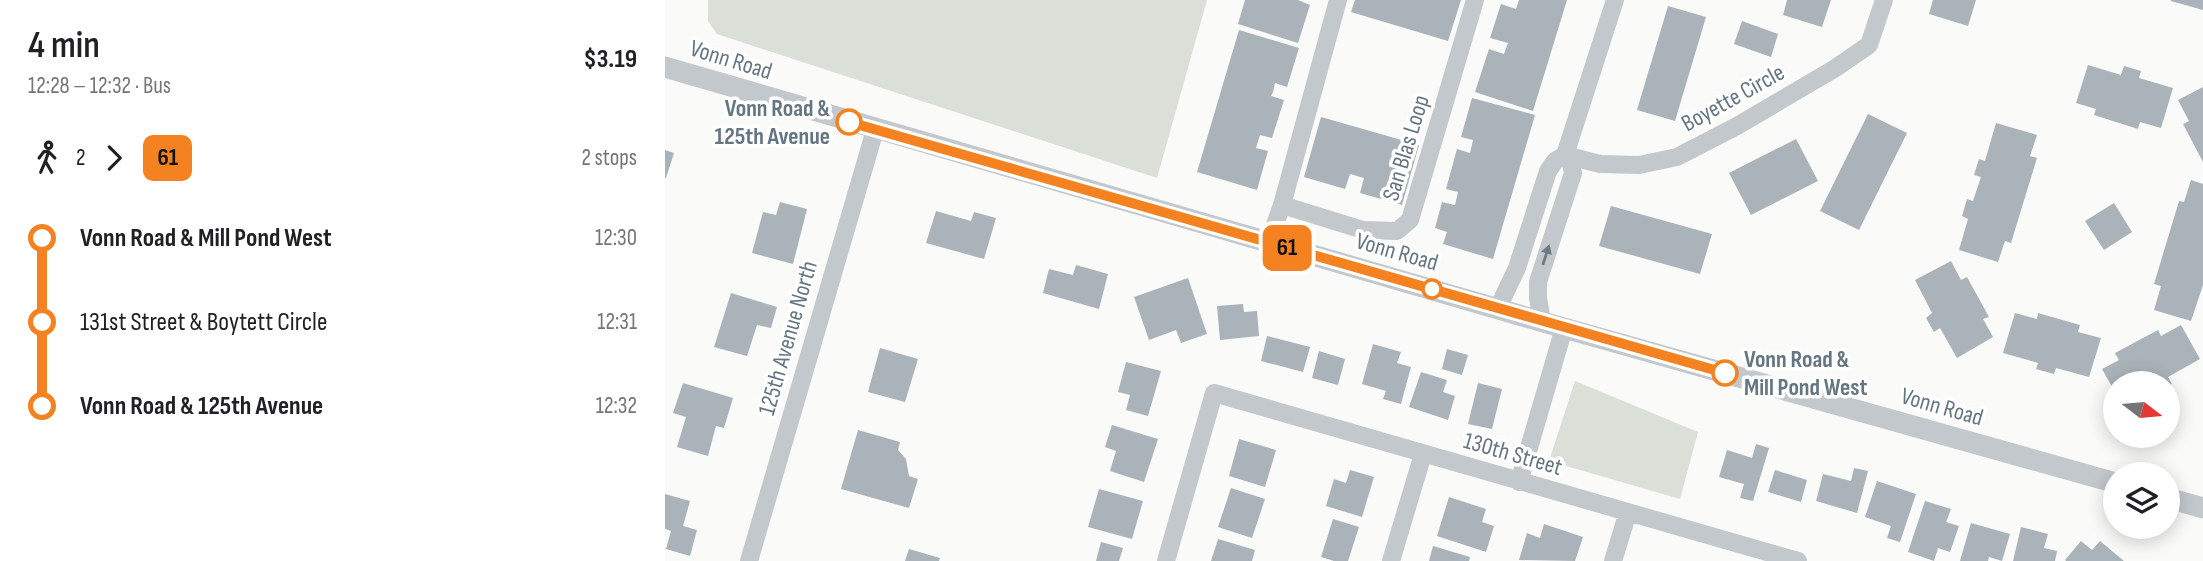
<!DOCTYPE html>
<html lang="en">
<head>
<meta charset="utf-8">
<style>
	body { margin:0; font-family:"Sofia Sans Condensed",sans-serif; background:#f2f2f2; color:#202124; height:100vh; display:flex; flex-direction:column; font-size:26px; white-space:nowrap }
	* { box-sizing:border-box; margin:0 }
	p { font-size:23px; color:#757577 }
	.icon { flex:none; width:38px; height:38px; fill:none; stroke:currentColor; stroke-width:2; stroke-linecap:round; stroke-linejoin:round }
	.map { position:relative; flex:1; overflow:hidden }
	.sheet { display:flex; flex-direction:column; background:#fff; width:665px }
	.sheet>* { flex:none }
	.badge { padding:0 14px; border-radius:10px; font-size:24px; line-height:46px }
	.needle { width:46px; rotate:106deg }
	.tools { position:absolute; left:1438px; top:371px; display:grid; gap:14px }
	.tools a { display:grid; place-items:center; width:77px; height:77px; border-radius:50%; background:#fff; box-shadow:0 4px 18px #0003; font-size:35px }
	.map>.badge { position:absolute; translate:-50% -50%; box-shadow:0 0 0 4px #fff }
	.legs { display:flex; align-items:center; gap:10px; height:77px; padding:0 28px; font-size:23px }
	.legs p { margin-inline-start:auto }
	.head { display:flex; align-items:center; justify-content:space-between; height:119px; padding:0 28px }
	h1 { font-size:38px; font-weight:600; line-height:52px }
	ul { padding:0 28px; list-style:none }
	li { display:flex; align-items:center; gap:24px; height:84px; font-size:26px }
	li i { display:grid; place-items:center; width:10px; height:100%; margin:0 9px; background:currentColor }
	li i::after { content:''; width:18px; height:18px; margin:-9px; border:5px solid; border-radius:50%; background:#fff }
	li p { margin-inline-start:auto }
	li:first-child i { background:linear-gradient(#0000 50%,currentColor 0) }
	li:last-child i { background:linear-gradient(currentColor 50%,#0000 0) }
	main { display:flex; flex:1; min-height:0 }
	.map>svg:first-child { display:block }
</style>
</head>
<body>
<main>
<section class="sheet">
<div class="head"><div><h1>4 min</h1><p>12:28 – 12:32 · Bus</p></div><b>$3.19</b></div>
<div class="legs"><svg class="icon" aria-label="walk" viewBox="0 0 24 24"><circle cx="13" cy="4" r="2"/><path d="M13 8l-2 6 4 7M11 14l-3 7M7 12l3-4h3l4 4"/></svg>2<svg class="icon" aria-label="forward" viewBox="0 0 24 24"><path d="M9 5l7 7-7 7"/></svg><b class="badge" style="background:#f58220;color:#111">61</b><p>2 stops</p></div>
<ul>
<li><i style="color:#f58220"></i><b>Vonn Road &amp; Mill Pond West</b><p>12:30</p></li>
<li><i style="color:#f58220"></i><span>131st Street &amp; Boytett Circle</span><p>12:31</p></li>
<li><i style="color:#f58220"></i><b>Vonn Road &amp; 125th Avenue</b><p>12:32</p></li>
</ul>
</section>
<div class="map">
<svg width="1538" height="561" viewBox="0 0 1538 561">
	<rect width="100%" height="100%" fill="#fafaf8"/>
	<path fill="#dadfd7" d="M 43,0 L 542,0 L 492,178 L 52,34 L 43,21 Z
		M 910,381 L 1033,432 L 1015,499 L 884,461 Z"/>
	<path fill="#aab3b9" d="M 580,0 L 633,0 L 645,5 L 633,43 L 573,24 Z
		M 690,0 L 796,0 L 783,41 L 686,12 Z
		M 854,0 L 902,0 L 868,111 L 810,92 L 824,49 L 839,54 L 843,43 L 825,38 L 836,4 L 851,9 Z
		M 1122,0 L 1166,0 L 1157,27 L 1118,15 Z
		M 1268,0 L 1311,0 L 1303,26 L 1264,14 Z
		M 1506,0 L 1538,0 L 1538,10 L 1506,1 Z
		M 1003,6 L 1041,17 L 1010,121 L 972,110 Z
		M 1077,21 L 1113,34 L 1106,57 L 1069,44 Z
		M 574,30 L 634,48 L 622,87 L 610,83 L 608,92 L 606,96 L 619,100 L 607,138 L 595,135 L 591,148 L 603,151 L 592,190 L 532,172 Z
		M 1423,65 L 1456,75 L 1459,66 L 1476,71 L 1474,78 L 1508,88 L 1496,128 L 1475,122 L 1473,129 L 1429,115 L 1431,109 L 1411,103 Z
		M 1538,87 L 1538,162 L 1518,124 L 1524,121 L 1513,100 Z
		M 807,98 L 870,115 L 828,259 L 778,244 L 782,232 L 770,228 L 777,202 L 790,205 L 793,192 L 781,189 L 792,149 L 805,153 L 808,140 L 796,137 Z
		M 1203,114 L 1242,133 L 1194,230 L 1155,211 Z
		M 656,117 L 754,145 L 737,205 L 695,193 L 699,178 L 685,174 L 680,189 L 639,177 Z
		M 1331,123 L 1372,135 L 1365,156 L 1372,158 L 1346,243 L 1340,241 L 1333,262 L 1294,250 L 1303,219 L 1297,216 L 1302,199 L 1308,201 L 1316,177 L 1309,175 L 1314,159 L 1320,161 Z
		M 1131,139 L 1153,181 L 1086,215 L 1064,173 Z
		M 0,150 L 9,153 L 1,178 L 0,178 Z
		M 1526,180 L 1538,184 L 1538,285 L 1526,321 L 1489,310 L 1496,286 L 1489,284 L 1514,201 L 1519,202 Z
		M 115,202 L 142,209 L 128,264 L 87,253 L 98,212 L 111,215 Z
		M 1449,203 L 1467,232 L 1439,250 L 1420,221 Z
		M 946,206 L 1047,234 L 1035,274 L 934,246 Z
		M 271,211 L 306,221 L 309,212 L 331,218 L 319,259 L 261,243 Z
		M 1286,261 L 1296,280 L 1302,277 L 1324,317 L 1318,319 L 1328,337 L 1292,358 L 1275,328 L 1269,332 L 1261,318 L 1267,313 L 1250,280 Z
		M 411,265 L 443,274 L 434,309 L 378,293 L 384,269 L 408,275 Z
		M 523,278 L 542,334 L 516,343 L 511,330 L 484,340 L 469,297 Z
		M 66,293 L 112,307 L 106,328 L 92,325 L 82,356 L 49,347 Z
		M 578,304 L 579,312 L 592,311 L 594,336 L 555,340 L 552,306 Z
		M 1350,313 L 1372,319 L 1373,313 L 1415,325 L 1413,332 L 1436,338 L 1424,377 L 1391,368 L 1389,374 L 1371,369 L 1373,363 L 1338,353 Z
		M 1516,325 L 1535,359 L 1503,377 L 1507,384 L 1503,386 L 1503,383 L 1451,383 L 1451,394 L 1437,369 L 1454,360 L 1450,353 L 1493,330 L 1496,336 Z
		M 602,336 L 645,347 L 638,372 L 596,361 Z
		M 708,344 L 736,352 L 732,363 L 746,367 L 736,404 L 718,399 L 721,391 L 697,384 Z
		M 215,348 L 253,359 L 240,402 L 203,392 Z
		M 782,349 L 803,355 L 797,375 L 777,369 Z
		M 654,351 L 680,359 L 673,385 L 647,378 Z
		M 461,362 L 496,371 L 483,416 L 461,410 L 465,395 L 453,392 Z
		M 756,372 L 782,380 L 778,392 L 790,396 L 783,420 L 744,407 Z
		M 18,383 L 68,398 L 59,428 L 51,426 L 43,456 L 12,447 L 21,417 L 8,413 Z
		M 813,383 L 837,389 L 827,429 L 803,424 Z
		M 447,425 L 493,439 L 479,482 L 445,471 L 451,451 L 440,447 Z
		M 193,430 L 235,442 L 233,450 L 241,459 L 244,476 L 253,479 L 244,508 L 176,489 Z
		M 574,439 L 611,450 L 600,487 L 564,476 Z
		M 1091,444 L 1104,448 L 1088,501 L 1075,498 L 1079,484 L 1054,477 L 1062,450 L 1087,458 Z
		M 1189,468 L 1203,471 L 1192,513 L 1151,501 L 1158,474 L 1186,481 Z
		M 685,470 L 709,477 L 697,517 L 661,506 L 669,479 L 681,483 Z
		M 1110,470 L 1142,480 L 1136,502 L 1103,492 Z
		M 1212,481 L 1251,494 L 1235,542 L 1222,538 L 1226,526 L 1200,517 Z
		M 566,488 L 600,499 L 587,538 L 553,527 Z
		M 434,489 L 478,501 L 467,539 L 423,527 Z
		M 0,494 L 25,501 L 18,526 L 32,530 L 25,556 L 1,549 L 6,531 L 0,529 Z
		M 784,497 L 821,509 L 817,522 L 829,526 L 821,552 L 772,536 Z
		M 1260,501 L 1286,509 L 1281,522 L 1294,526 L 1285,552 L 1273,548 L 1269,561 L 1243,552 Z
		M 668,519 L 694,527 L 683,561 L 669,561 L 656,557 Z
		M 1306,523 L 1345,534 L 1337,561 L 1324,557 L 1323,561 L 1295,561 Z
		M 879,524 L 918,537 L 910,561 L 854,560 L 862,533 L 875,538 Z
		M 1356,527 L 1383,534 L 1379,548 L 1392,551 L 1390,561 L 1348,561 Z
		M 553,539 L 590,550 L 587,561 L 546,561 Z
		M 1416,541 L 1427,550 L 1435,541 L 1459,561 L 1401,561 L 1400,560 Z
		M 436,542 L 458,548 L 454,561 L 431,561 Z
		M 768,546 L 805,557 L 804,561 L 764,561 Z
		M 244,549 L 275,558 L 274,561 L 240,561 Z"/>
	<g fill="none" stroke-linecap="round" stroke-linejoin="round">
		<path stroke="#c3c8cc" stroke-width="18" d="M 950,0 L 900,155 L 935,164 L 974,165 L 1012,157 L 1072,126 L 1169,69 L 1204,45 L 1219,0
			M 617,205 L 698,230 L 732,231 L 745,220 L 810,0
			M 604,242 L 617,205 L 673,0
			M 833,308 L 852,268 L 883,171 L 890,161 L 900,155 L 906,164 L 908,173 L 873,282 L 873,298 L 877,321
			M 854,482 L 899,328
			M 84,561 L 210,130
			M 501,561 L 549,393 L 1133,561
			M 726,561 L 758,454
			M 948,561 L 963,512"/>
		<path stroke="#c3c8cc" stroke-width="21" d="M 0,67 L 899,328 L 1451,483
			M 1503,498 L 1538,508"/>
	</g>
	<defs><path id="oneway-solid" d="M-6-.8H1V-3.2L6.5 0L1 3.2V.8H-6Z" transform="scale(1.75)"/></defs>
	<use fill="#6a7a87" href="#oneway-solid" transform="translate(881 255) rotate(-72)"/>
	<g fill="none" stroke-linecap="round" stroke-linejoin="round">
		<defs>
			<path id="line-1" d="M 184,122 L 1060,373"/>
		</defs>
		<use href="#line-1" stroke="#fff" stroke-width="16"/>
		<use href="#line-1" stroke="#f58220" stroke-width="10"/>
	</g>
	<g fill="#fff" stroke="#f58220" stroke-width="3.5">
		<circle cx="184" cy="122" r="12"/>
		<circle cx="767" cy="289" r="9"/>
		<circle cx="1060" cy="373" r="12"/>
	</g>
	<g text-anchor="middle" dominant-baseline="central" stroke-width="7" stroke-linejoin="round" paint-order="stroke">
		<g font-size="24" fill="#657683" stroke="#fff">
			<text transform="translate(66 60) rotate(17)">Vonn Road</text>
			<text transform="translate(1068 98) rotate(-29)">Boyette Circle</text>
			<text transform="translate(741 148) rotate(-73)">San Blas Loop</text>
			<text transform="translate(732 252) rotate(16)">Vonn Road</text>
			<text transform="translate(123 338) rotate(-74)">125th Avenue North</text>
			<text transform="translate(1277 407) rotate(16)">Vonn Road</text>
			<text transform="translate(848 454) rotate(16)">130th Street</text>
		</g>
		<g font-size="24" font-weight="bold" fill="#657683" stroke="#fff" text-anchor="end">
			<text x="165" y="108">Vonn Road &amp;<tspan x="165" dy="28">125th Avenue</tspan></text>
			<text x="1079" y="359" text-anchor="start">Vonn Road &amp;<tspan x="1079" dy="28">Mill Pond West</tspan></text>
		</g>
	</g>
</svg>
<div class="tools">
<a><svg class="needle" viewBox="-14 -14 28 28"><path d="M0-13l5 13h-10z" fill="#e53935"/><path d="M0 13l5-13h-10z" fill="#757577"/></svg></a>
<a><svg class="icon" aria-label="layers" viewBox="0 0 24 24"><path d="M12 4l9 5-9 5-9-5zM3 14l9 5 9-5"/></svg></a>
</div>
<b class="badge" style="left:622px;top:248px;background:#f58220;color:#111">61</b>
</div>
</main>
</body>
</html>
